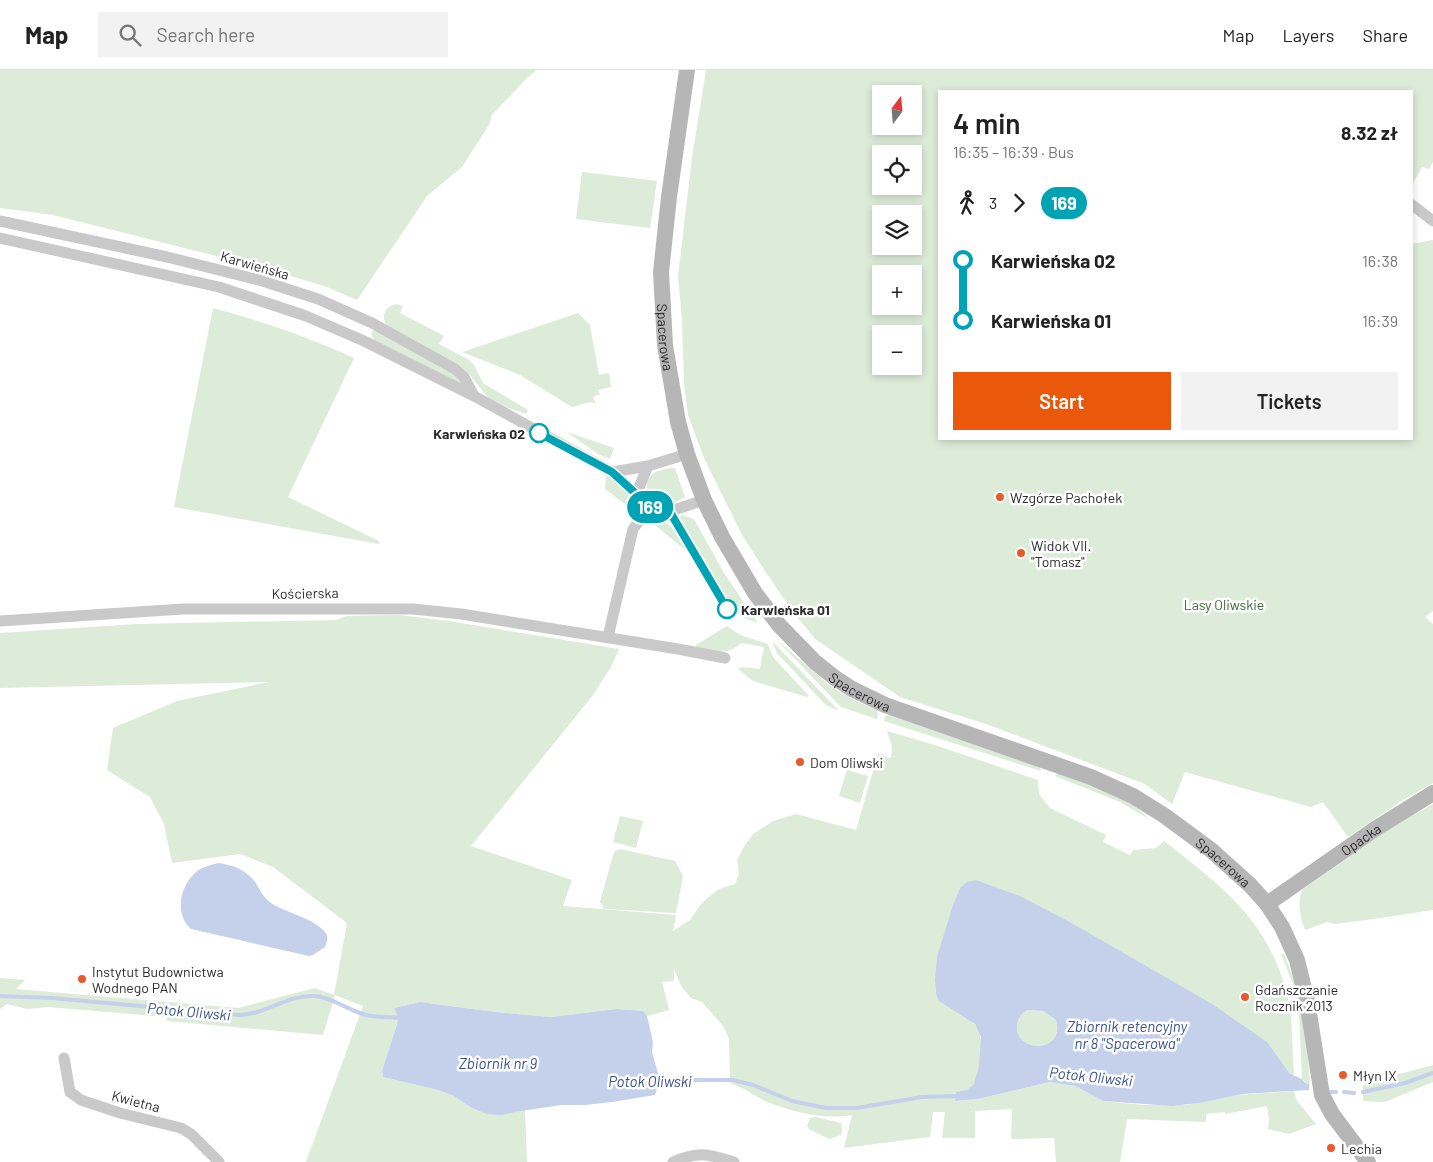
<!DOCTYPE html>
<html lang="en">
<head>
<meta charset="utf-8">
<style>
	body { margin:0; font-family:Barlow,sans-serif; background:#f2f2f2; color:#222; height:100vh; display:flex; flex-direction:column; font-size:19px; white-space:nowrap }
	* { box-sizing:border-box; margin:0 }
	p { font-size:16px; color:#767676 }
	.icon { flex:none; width:28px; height:28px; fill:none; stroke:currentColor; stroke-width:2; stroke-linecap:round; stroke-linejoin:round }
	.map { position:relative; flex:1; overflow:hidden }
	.details { position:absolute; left:938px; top:20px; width:475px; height:350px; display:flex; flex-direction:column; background:#fff; border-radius:0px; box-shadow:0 2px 8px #0003 }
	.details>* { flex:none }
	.badge { padding:0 10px; border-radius:16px; font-size:18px; line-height:32px }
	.needle { width:32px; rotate:16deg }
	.tools { position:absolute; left:872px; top:15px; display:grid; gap:10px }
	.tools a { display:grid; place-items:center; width:50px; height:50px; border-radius:0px; background:#fff; box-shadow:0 2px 8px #0003; font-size:25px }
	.map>.badge { position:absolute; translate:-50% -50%; box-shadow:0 0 0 2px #fff }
	.legs { display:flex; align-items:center; gap:8px; height:55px; padding:0 15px; font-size:16px }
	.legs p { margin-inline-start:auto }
	.summary { display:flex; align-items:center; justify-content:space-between; height:85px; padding:0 15px }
	h1 { font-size:28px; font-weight:600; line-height:38px }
	.action { display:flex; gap:10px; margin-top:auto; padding:10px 15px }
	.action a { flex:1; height:58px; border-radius:0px; background:#ea580c; color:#fff; font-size:20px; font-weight:600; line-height:58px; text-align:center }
	.action a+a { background:#f2f2f2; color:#222 }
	ul { padding:0 15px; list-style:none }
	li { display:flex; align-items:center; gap:18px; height:60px; font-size:19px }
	li i { display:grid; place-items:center; width:8px; height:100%; margin:0 6px; background:currentColor }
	li i::after { content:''; width:12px; height:12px; margin:-6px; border:4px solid; border-radius:50%; background:#fff }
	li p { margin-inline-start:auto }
	li:first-child i { background:linear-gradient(#0000 50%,currentColor 0) }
	li:last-child i { background:linear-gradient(currentColor 50%,#0000 0) }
	header { display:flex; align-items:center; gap:30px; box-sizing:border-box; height:70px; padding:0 25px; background:#fff; border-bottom:1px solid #e0e0e0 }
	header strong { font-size:24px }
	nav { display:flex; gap:28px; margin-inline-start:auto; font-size:18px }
	.search { width:350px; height:45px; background:#f2f2f2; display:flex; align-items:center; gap:12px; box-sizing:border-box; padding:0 18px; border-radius:0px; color:#767676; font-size:19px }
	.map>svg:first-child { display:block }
</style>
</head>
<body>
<header>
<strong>Map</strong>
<div class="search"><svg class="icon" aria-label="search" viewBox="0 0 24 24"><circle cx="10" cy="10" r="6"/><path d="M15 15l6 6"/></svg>Search here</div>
<nav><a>Map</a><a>Layers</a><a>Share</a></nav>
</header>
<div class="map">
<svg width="1433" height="1092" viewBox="0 0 1433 1092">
	<rect width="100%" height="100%" fill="#fff"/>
	<path fill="#ddebd9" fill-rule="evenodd" d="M 0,0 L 537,0 L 527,8 L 492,45 L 489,55 L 462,97 L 427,126 L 357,230 L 327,217 L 264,198 L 53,145 L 0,138 Z
		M 706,0 L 1433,0 L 1433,92 L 1429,99 L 1422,97 L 1411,117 L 1411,21 L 939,21 L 939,369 L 1411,369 L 1411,174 L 1433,170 L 1433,541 L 1425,547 L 1433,554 L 1433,713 L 1403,730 L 1348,767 L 1323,732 L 1311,737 L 1185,702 L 1172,734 L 1145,714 L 986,654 L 900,627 L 815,569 L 793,542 L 767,504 L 742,465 L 704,388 L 688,345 L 684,314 L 682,251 L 678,206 L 692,88 ZM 881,24 L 914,24 L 914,56 L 881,56 ZM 881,84 L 914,84 L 914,116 L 881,116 ZM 881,144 L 914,144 L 914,176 L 881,176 ZM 881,204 L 914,204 L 914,236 L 881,236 ZM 881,264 L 914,264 L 914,296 L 881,296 Z
		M 582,102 L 657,111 L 650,158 L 576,149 Z
		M 397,234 L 403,236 L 400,243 L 444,266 L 439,274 L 469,290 L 474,295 L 483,313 L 528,340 L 526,344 L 506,337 L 489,329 L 470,305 L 460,296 L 389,258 C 379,248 384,236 397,234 Z
		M 213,238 C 261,251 309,267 354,288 L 288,427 L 379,471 L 379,474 L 174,437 Z
		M 578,243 L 590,255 L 599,305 L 609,303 L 611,317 L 598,320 L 600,324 L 593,327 L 596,334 L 591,332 L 572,337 L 520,305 L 462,282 Z
		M 375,260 L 449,300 L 463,312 L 461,314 L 374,270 L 371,264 L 372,261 Z
		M 567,362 L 614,378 L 610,389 L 598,384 Z
		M 675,398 L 685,427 C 675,433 665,438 654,433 C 644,423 643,407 658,401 C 663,399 669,398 675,398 Z
		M 606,405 C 619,412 638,424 636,440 L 631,439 L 605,419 Z
		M 681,445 L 694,449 L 724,503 L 758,553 L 746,549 L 733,538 L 680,448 Z
		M 654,449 C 671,450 678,467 685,480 L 649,450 Z
		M 399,545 L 449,551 L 619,579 L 611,597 L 593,625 L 471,776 L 572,810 L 563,836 L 676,845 L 673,861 L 690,850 L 701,834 L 710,826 L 719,819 L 735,814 L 739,804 L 737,791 L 743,778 L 753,764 L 773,751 L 796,744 L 856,760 L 878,684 L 891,688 L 892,677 L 887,661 L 938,676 L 1038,710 L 1039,724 L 1050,738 L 1106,765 L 1103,772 L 1130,785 L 1133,780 L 1156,778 L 1164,771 C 1224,818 1272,853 1289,933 C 1293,956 1292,982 1294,1005 L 1290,1005 L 1267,973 L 1068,851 L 960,818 C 950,842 932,900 936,924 C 947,933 970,946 978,959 C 984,969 981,1005 973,1015 C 969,1020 962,1022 956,1022 L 955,1031 L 978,1029 L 1050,1012 L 1075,1016 L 1103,1031 L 1144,1035 L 1186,1035 L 1236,1025 L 1294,1021 L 1297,1031 L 1316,1054 L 1289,1064 L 1268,1059 L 1269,1050 L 1267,1036 L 1225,1044 L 1225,1042 L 1206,1044 L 1206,1052 L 1127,1049 L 1120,1092 L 1056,1092 L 1054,1068 L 1011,1069 L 1012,1039 L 975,1041 L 975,1068 L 942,1068 L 945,1042 L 933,1042 L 930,1067 L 844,1078 L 852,1045 C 824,1050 791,1042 765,1031 C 753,1025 744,1018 730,1013 L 729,969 L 724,957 L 702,932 L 691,928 L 681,916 L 674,899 L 674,911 L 662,912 L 669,940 L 647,946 L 643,941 L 617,939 L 551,947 L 495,942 L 420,932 L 394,938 L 398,947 L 397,954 L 382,1001 L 383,1007 L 438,1020 L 454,1026 L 470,1037 L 515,1042 L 525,1040 L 527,1092 L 306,1092 L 363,936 L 335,925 L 323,965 L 167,951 L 166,947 L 48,937 L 28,939 L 7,934 L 0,939 L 0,908 L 25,910 L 16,919 L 238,938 L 315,918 L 334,925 L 347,853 L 273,797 L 240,784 L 172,793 L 164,754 L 150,727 L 107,700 L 113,658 L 177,631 L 269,612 L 0,618 L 0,563 L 137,554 L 337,550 L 346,546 Z
		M 727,556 L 740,565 L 768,574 L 773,587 L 809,626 L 807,627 L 753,611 L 738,599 L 742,597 L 760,599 L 764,577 L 741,573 C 726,587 714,581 696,578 L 696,575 Z
		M 775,568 L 830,616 L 858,632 L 877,640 L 878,645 L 877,649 L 841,637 Z
		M 772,571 L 839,641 L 826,635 L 820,629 L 777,583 Z
		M 889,644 L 1040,697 L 1041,701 L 884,651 L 885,647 Z
		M 847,700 L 868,706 L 860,733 L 839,726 Z
		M 1058,703 L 1061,703 C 1090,715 1127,725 1149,749 L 1120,732 L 1055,706 Z
		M 1433,734 L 1433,840 L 1374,849 L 1335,854 L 1327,852 L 1305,860 C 1300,846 1297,835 1302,820 L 1393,756 Z
		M 620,746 L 643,751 L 636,778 L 613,772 Z
		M 620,779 L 675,791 L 683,806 L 676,843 L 604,839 L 600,832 L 614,782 Z
		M 1281,884 L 1284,884 L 1296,916 L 1306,964 L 1310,1014 L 1306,1013 L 1302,1009 L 1299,941 L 1293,914 Z
		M 1028,940 L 1043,941 L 1056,950 C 1066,986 1009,983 1018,951 C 1020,946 1023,942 1028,940 Z
		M 1433,995 L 1433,1012 L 1385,1032 L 1363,1031 L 1363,1016 L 1365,1013 Z
		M 816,1047 L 841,1053 L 842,1059 L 841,1065 L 829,1069 L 809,1059 L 807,1056 L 810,1048 Z"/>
	<path fill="#c5d0eb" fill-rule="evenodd" d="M 219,793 C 233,795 246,800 255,812 C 261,821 262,826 271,833 C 288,844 312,847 325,862 C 329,866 327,872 325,877 L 313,885 L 309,886 L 191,859 C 175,845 179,819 194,804 C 201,797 210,795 219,793 Z
		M 976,810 L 1022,827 L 1068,851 L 1212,934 L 1267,972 L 1290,1004 L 1302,1009 L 1305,1013 L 1309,1014 L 1309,1020 L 1242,1024 L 1199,1033 L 1172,1036 L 1103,1031 L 1075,1016 L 1050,1012 L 978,1029 L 955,1031 L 956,1022 L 967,1020 L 974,1014 L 979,996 L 981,967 L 975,954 L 939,931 L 936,924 L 935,910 L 937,887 L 953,835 L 960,818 L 967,812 ZM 1028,940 L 1043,941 L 1056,950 C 1066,986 1009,983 1018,951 C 1020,946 1023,942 1028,940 Z
		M 420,932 L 495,942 L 551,947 L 617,939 L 643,941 L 647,946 L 653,972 L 652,982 L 660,1010 L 655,1025 L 612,1032 L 585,1035 L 561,1035 L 515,1042 L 502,1045 L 487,1044 L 470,1037 L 454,1026 L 438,1020 L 383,1007 L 382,1001 L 397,954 L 398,947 L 394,938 Z"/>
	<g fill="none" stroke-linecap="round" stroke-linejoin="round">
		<path stroke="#c5d0eb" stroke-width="4" d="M 0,926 L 52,928 L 239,945 C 265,945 287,925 313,926 C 330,926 349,941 366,945 C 378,948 389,946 401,948
			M 656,1010 L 733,1010 L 753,1015 L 792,1031 L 826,1038 L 857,1038 L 922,1027 L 960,1026
			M 1330,1022 L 1336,1022
			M 1344,1022 L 1354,1023
			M 1363,1022 L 1405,1013 L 1433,1003"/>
		<path stroke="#c9c9c9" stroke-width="11" d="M 1411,134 L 1433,151
			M 0,151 L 167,187 L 259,210 L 318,229 L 372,253 L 455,299 L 464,307 L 474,326
			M 0,168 L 219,217 L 306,246 L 364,271 L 474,326 L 612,402 L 657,442 L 665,443 L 704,430
			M 612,402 L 648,396 L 687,384
			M 637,422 L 648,396
			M 0,551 L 183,539 L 413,539 L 461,544 L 678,579 L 725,588
			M 608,567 L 633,459 L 650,437
			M 64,988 L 70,1022 L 81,1030 L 120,1043 L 181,1058 L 191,1064 L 219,1092
			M 673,1092 C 699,1081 707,1084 734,1092"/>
		<g stroke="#b6b6b6" stroke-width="16">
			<path id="s1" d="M 687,0 L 669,127 L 661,202 L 665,275 L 678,352 L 687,384 L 704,430 L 722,467 L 755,523 L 779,555 L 815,592 L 835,608 L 852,619 L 885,635 L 1091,707 L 1133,726 L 1165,746 L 1211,780 L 1250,815 L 1267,834 L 1282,857 L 1297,890 L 1307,931 L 1322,1025 L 1332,1044 L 1368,1092"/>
			<path id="s2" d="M 1267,834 L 1375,759 L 1433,723"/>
		</g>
	</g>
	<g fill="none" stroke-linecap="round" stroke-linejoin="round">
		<defs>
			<path id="line-1" d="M 539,363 L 612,402 L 656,442 L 665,443 L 670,442 L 727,539"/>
		</defs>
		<use href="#line-1" stroke="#fff" stroke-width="11"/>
		<use href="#line-1" stroke="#00a3b4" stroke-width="8"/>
	</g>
	<g fill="#fff" stroke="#00a3b4" stroke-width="2.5">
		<circle cx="539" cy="363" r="9"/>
		<circle cx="727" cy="539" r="9"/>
	</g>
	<g fill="#e75b2b" stroke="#fff" stroke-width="2">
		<circle cx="1000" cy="427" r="5"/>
		<circle cx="1021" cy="483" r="5"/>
		<circle cx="800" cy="692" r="5"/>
		<circle cx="82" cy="909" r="5"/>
		<circle cx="1245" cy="927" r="5"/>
		<circle cx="1343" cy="1005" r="5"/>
		<circle cx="1331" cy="1078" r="5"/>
	</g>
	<g text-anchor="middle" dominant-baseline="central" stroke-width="5" stroke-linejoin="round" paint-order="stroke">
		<g font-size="14" fill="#2c2c2c" stroke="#fff">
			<text transform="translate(255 195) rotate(16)">Karwieńska</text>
			<text stroke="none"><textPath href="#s1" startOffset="269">Spacerowa</textPath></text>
			<text transform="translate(305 523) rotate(-1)">Kościerska</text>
			<text stroke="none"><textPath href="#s1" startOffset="689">Spacerowa</textPath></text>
			<text stroke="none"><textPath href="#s2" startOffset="114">Opacka</textPath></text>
			<text stroke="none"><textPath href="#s1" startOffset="1094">Spacerowa</textPath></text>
			<text transform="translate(136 1031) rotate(15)">Kwietna</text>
		</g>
		<g font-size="14" font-weight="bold" fill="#2c2c2c" stroke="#fff" text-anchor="end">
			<text x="525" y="363">Karwieńska 02</text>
			<text x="741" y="539" text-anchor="start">Karwieńska 01</text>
		</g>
		<g font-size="14" fill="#2c2c2c" stroke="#fff" text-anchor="start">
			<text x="1010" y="427">Wzgórze Pachołek</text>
			<text x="1031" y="475">Widok VII.<tspan x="1031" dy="16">"Tomasz"</tspan></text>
			<text x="810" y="692">Dom Oliwski</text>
			<text x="92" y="901">Instytut Budownictwa<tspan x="92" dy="16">Wodnego PAN</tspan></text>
			<text x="1255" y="919">Gdańszczanie<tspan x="1255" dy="16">Rocznik 2013</tspan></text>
			<text x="1353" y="1005">Młyn IX</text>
			<text x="1341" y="1078">Lechia</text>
		</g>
		<g font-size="14" fill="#40683a" stroke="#fff">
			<text x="1224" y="534">Lasy Oliwskie</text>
		</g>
		<g font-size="15" font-style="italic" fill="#3a528f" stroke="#fff">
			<text transform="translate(189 941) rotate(5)">Potok Oliwski</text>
			<text x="1127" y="956">Zbiornik retencyjny<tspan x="1127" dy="17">nr 8 "Spacerowa"</tspan></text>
			<text x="498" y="993">Zbiornik nr 9</text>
			<text transform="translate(1091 1006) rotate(6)">Potok Oliwski</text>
			<text x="650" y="1011">Potok Oliwski</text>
		</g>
	</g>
</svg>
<div class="tools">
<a><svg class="needle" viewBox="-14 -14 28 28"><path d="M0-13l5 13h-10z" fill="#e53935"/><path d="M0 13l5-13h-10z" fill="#767676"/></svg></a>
<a><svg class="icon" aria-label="locate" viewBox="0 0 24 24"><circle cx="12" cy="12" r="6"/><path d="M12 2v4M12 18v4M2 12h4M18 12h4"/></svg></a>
<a><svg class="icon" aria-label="layers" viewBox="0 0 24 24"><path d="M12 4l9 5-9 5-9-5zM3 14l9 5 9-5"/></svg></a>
<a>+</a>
<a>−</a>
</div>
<b class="badge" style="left:650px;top:437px;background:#00a3b4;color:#fff">169</b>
<section class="details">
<div class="summary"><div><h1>4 min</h1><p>16:35 – 16:39 · Bus</p></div><b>8.32 zł</b></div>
<div class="legs"><svg class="icon" aria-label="walk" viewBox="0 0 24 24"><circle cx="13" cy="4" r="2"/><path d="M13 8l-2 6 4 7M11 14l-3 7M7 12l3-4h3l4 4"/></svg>3<svg class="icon" aria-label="forward" viewBox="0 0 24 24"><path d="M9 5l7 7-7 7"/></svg><b class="badge" style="background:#00a3b4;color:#fff">169</b></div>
<ul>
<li><i style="color:#00a3b4"></i><b>Karwieńska 02</b><p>16:38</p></li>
<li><i style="color:#00a3b4"></i><b>Karwieńska 01</b><p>16:39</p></li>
</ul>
<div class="action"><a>Start</a><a>Tickets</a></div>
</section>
</div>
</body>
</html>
